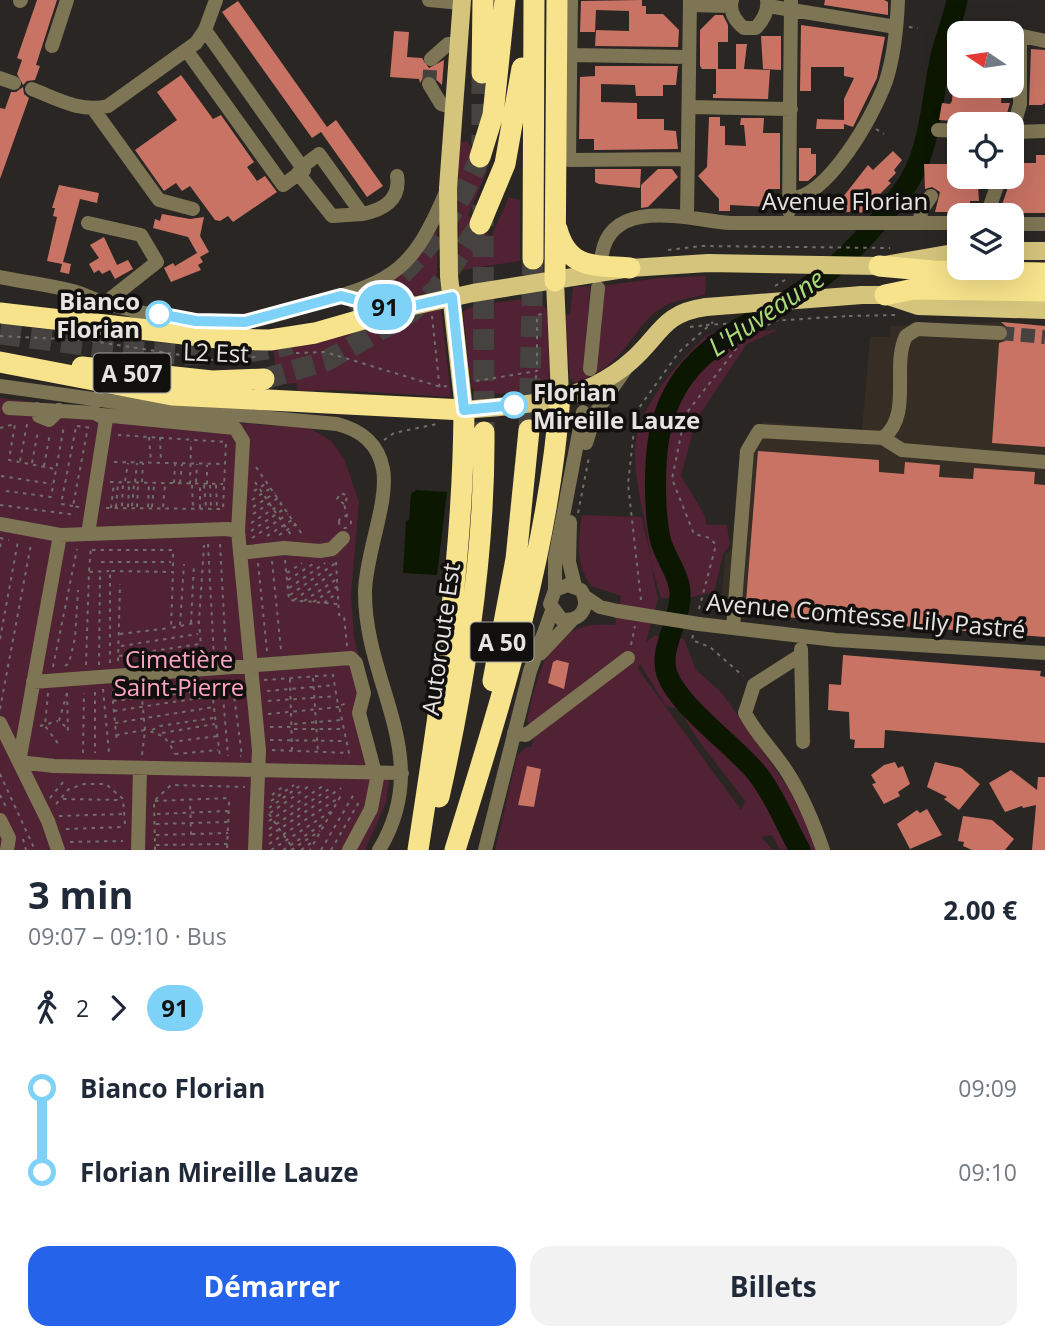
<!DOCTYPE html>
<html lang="fr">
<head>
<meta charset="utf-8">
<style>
	body { margin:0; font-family:"Open Sans",sans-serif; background:#f2f2f3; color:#1f2937; height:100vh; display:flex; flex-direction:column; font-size:26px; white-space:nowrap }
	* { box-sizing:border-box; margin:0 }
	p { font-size:23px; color:#747a83 }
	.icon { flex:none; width:38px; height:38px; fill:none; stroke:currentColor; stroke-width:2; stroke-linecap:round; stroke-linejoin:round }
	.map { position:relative; height:850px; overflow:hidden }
	.panel { display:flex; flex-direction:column; background:#fff; flex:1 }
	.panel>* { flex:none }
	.badge { padding:0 14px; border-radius:23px; font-size:24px; line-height:46px }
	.needle { width:46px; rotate:283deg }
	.buttons { position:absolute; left:947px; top:21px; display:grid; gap:14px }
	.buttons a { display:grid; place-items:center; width:77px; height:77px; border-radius:14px; background:#fff; box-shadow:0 7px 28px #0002; font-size:35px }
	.map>.badge { position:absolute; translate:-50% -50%; box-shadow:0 0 0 4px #fff }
	.legs { display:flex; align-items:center; gap:10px; height:77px; padding:0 28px; font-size:23px }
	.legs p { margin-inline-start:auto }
	.headline { display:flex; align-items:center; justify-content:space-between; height:119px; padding:0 28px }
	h1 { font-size:38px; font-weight:700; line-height:52px }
	.button { display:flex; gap:14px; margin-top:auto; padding:14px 28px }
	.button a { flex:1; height:80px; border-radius:21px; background:#2563eb; color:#fff; font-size:28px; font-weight:700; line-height:80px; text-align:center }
	.button a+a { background:#f2f2f3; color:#1f2937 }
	ul { padding:0 28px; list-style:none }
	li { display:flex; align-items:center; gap:24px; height:84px; font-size:26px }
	li i { display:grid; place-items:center; width:10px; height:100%; margin:0 9px; background:currentColor }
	li i::after { content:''; width:18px; height:18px; margin:-9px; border:5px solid; border-radius:50%; background:#fff }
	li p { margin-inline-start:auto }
	li:first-child i { background:linear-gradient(#0000 50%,currentColor 0) }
	li:last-child i { background:linear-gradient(currentColor 50%,#0000 0) }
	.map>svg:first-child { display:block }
</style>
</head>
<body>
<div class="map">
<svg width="1045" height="850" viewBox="0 0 1045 850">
	<rect width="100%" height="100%" fill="#2a2623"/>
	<path fill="#362d25" d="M 1001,322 L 1045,326 L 1045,606 L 745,614 L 721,609 L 725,555 L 733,547 L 740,450 L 750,430 L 764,422 L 862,430 L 870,337 L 890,337 L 891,326 Z"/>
	<path fill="#502234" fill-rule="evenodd" d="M 467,141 L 487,171 L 468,215 L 491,237 L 509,197 L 520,200 L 520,261 L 462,270 L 459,267 L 458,143 Z
		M 437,224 L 437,285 L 434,289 C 415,299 380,304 361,293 Z
		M 706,276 L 705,295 C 690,298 676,300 663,307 C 643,319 633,340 618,356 C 606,369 592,376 576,383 L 570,379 L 565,315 L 570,315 L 573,287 L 590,286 L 584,372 L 595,368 L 602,326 L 602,286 L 659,278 Z
		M 536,297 L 547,310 L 550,376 L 541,389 L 479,396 L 471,386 L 463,311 L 473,306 Z
		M 435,306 L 441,310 L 451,397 L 337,390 L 298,391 L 296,383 L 278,385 L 273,348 Z
		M 778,330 L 747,344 L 696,420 L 681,476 L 704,514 L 707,525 L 727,525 L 730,545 L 723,554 L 714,592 L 692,597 L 661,598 L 651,564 L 658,599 L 646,642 L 654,636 L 684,639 L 696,670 L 722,693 L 808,816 L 819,850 L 780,850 L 772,835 L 761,837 L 773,850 L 495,850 L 517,756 L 526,747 L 531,747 L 536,732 L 527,721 C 540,667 548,619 615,625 L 621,596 L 591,586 C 575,563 578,541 582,515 L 642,517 L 651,560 C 647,524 635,489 635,452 C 635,409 678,362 708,334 ZM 640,664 L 666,706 L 679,709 L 698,740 L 745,801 L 741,810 L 638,669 Z
		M 0,398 L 166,418 L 309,428 L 330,440 L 344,458 L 359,502 L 351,594 L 354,637 L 363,674 L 361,709 L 378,767 L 389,780 L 386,803 L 365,850 L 0,850 Z"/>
	<path fill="#0c1702" d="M 416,490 L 447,492 L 437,575 L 403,573 L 406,521 L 409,520 L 411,494 Z"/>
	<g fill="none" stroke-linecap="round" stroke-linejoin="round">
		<path stroke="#0c1702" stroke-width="21" d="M 800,850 C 786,825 774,794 756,772 C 734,745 678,706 667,674 C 658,648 682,619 680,592 C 679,574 666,559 661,542 C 654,516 654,464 659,437 C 675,346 749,330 814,283 C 847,259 877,225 902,192 C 930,156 931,104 940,61 C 944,40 953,21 957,0"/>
	</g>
	<path fill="#c87364" d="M 37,0 L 57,0 L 36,65 L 40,66 L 35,80 L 27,81 L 23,85 L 17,74 L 22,60 L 17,58 Z
		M 642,0 L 642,6 L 646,6 L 646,14 L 663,14 L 679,30 L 678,47 L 595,46 L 596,30 L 629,31 L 629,11 L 596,10 L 595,32 L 580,32 L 581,1 Z
		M 825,0 L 884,0 L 888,2 L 888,15 L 824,5 Z
		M 238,1 L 327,127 L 336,120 L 383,186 L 367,197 L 321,132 L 312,138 L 222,12 Z
		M 715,15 L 723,15 L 728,25 L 728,42 L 718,42 L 718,69 L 736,69 L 736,44 L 747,44 L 744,69 L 770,70 L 768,99 L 713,98 L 713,94 L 716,94 L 716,69 L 702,69 L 700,66 L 700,30 Z
		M 801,25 L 885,37 L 877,78 L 853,127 L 844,124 L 844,99 L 854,78 L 844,76 L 844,67 L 811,67 L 811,91 L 800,91 Z
		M 394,31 L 409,32 L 407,57 L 422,58 L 429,68 L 444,60 L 442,85 L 430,74 L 424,76 L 420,83 L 419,79 L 390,77 Z
		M 761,36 L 781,36 L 781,70 L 763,69 Z
		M 1031,49 L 1045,50 L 1045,103 L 1042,105 L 1029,105 Z
		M 595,66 L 678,66 L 676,85 L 663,85 L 663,96 L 636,96 L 635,85 L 601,84 L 601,102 L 637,103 L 637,119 L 664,119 L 664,130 L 676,131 L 678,149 L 598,150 L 594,150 L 594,139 L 579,139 L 580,77 L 595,76 Z
		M 181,75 L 213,119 L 221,115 L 254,162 L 247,167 L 257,181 L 265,176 L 277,192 L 233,222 L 228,216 L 220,221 L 215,220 L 190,186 L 182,191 L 176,183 L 164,191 L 135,150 L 177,120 L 157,92 Z
		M 953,86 L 1002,86 L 1001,103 L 1010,103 L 1004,124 L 939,120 L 942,103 L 950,104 L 952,101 Z
		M 23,87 L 24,94 L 29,98 L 0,179 L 0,108 L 5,109 L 11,92 L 16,92 Z
		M 709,117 L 720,117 L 720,126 L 725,126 L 725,145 L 746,146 L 744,125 L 740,125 L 741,118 L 764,118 L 763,133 L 780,133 L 780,189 L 768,189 L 768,207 L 730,205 L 730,211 L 719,211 L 719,199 L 698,176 L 707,167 Z
		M 817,119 L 844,120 L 844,129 L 816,129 Z
		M 947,140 L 959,141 L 959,177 L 983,177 L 983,186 L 978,186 L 979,201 L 970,201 L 970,212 L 935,212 L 940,192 L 932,187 L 925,189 L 924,164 L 948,164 L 954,145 L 947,145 Z
		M 799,148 L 811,148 L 811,154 L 816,154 L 816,174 L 808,181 L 799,181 Z
		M 893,151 L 902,160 L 894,170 L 896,173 L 888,181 L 891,183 L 861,213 L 853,208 L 850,212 L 832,211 L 868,165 L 873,170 Z
		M 1036,155 L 1045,155 L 1045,213 L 999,213 L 1012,176 L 1012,163 L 1036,163 Z
		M 595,169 L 641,169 L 640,188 L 599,184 L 595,182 Z
		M 658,169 L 672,169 L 678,177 L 648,207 L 641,208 L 641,185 Z
		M 59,185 L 99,193 L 97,203 L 80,199 L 63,262 L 71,264 L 69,274 L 60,272 L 62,264 L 47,261 L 57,217 L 53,216 L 55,208 L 52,208 Z
		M 162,214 L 190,219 L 204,217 L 200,236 L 209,252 L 200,257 L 203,262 L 198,265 L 201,270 L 171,282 L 164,268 L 173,263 L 175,266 L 197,253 L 188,237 L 153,228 L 155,219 L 160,221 Z
		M 104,237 L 117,265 L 128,260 L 133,269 L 115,279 L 110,270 L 102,274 L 99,270 L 94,273 L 89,264 L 99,258 L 90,245 Z
		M 1001,322 L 1045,326 L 1045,447 L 992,443 L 999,343 L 1005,341 L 1009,334 L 1008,328 Z
		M 758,451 L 879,460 L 879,472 L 904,474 L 905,462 L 940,465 L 939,477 L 973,479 L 974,468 L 1035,472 L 1034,484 L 1045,485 L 1045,637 L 745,614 Z
		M 843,655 L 1041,671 L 1040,676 L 1045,677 L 1045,743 L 885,730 L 884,748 L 854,748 L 855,740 L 850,739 L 849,712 L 828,710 L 829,684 L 841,685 Z
		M 557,660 L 569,663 L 564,689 L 548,683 L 553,662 Z
		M 895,762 L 898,768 L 903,766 L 910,784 L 898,792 L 900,796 L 884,804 L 872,784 L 876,783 L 871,775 L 884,765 Z
		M 935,762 L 961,768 L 980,784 L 959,810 L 944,799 L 947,797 L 927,787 Z
		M 527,766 L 541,769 L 534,807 L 518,805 Z
		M 1011,770 L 1037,790 L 1038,777 L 1045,777 L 1045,850 L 1032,850 L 1036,805 L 1023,808 L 1022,806 L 1005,812 L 989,783 Z
		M 927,809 L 942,835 L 910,849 L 897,824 L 917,810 L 920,813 Z
		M 963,816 L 992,820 L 1014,839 L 1005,850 L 972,850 L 963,846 L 964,842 L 958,841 Z"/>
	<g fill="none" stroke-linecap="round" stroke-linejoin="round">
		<path stroke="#464240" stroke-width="14" stroke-dasharray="14 7" stroke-linecap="butt" d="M 429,84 L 431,59
			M 1000,333 L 1045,337"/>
		<path stroke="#464240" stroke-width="21" stroke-dasharray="21 10" stroke-linecap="butt" d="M 482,73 L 482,145
			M 483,205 L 484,432
			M 355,315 C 414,268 451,228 480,157
			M 0,334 C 95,345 197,368 291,344
			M 264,379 L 326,361 L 411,312 L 437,289 L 480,224
			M 529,430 L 533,259"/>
		<path stroke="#716e6b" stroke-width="2" stroke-dasharray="3.5 5" stroke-linecap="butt" d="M 909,27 L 918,28
			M 876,129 L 884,134
			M 668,250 L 702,246 L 890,248
			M 775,286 L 785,280
			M 432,316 L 440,391
			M 849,316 L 897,315
			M 690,327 L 706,325
			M 0,336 L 83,340
			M 92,341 L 213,360 L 256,357
			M 296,353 L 325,352 L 441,387 L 447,386
			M 476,381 L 537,371 L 537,315 L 543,314
			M 534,387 L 537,372
			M 77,426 L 92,428
			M 0,428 L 15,424 L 9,460 L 55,469
			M 149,437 L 151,462
			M 160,437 L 161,462
			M 384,440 L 394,433 L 437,424
			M 20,461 L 27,424
			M 114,462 L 224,464
			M 32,463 L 38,431
			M 44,466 L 50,433
			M 256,467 L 304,537
			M 1,476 L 52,484
			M 125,481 L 128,463
			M 110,482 L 223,484
			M 135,482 L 137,463
			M 142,482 L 143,463
			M 196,482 L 197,464
			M 255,482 L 291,535
			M 174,483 L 175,464
			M 180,483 L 182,464
			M 190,484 L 191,441
			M 207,484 L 207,465
			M 192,485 L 193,507
			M 204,485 L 206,507
			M 210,485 L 211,507
			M 216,485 L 217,507
			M 6,491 L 51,497 L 64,426
			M 254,491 L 267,483
			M 252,500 L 271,488
			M 344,504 L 337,499 L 341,493 L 348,496 L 344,504 L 347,516
			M 0,505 L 76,515
			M 73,506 L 61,504 L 76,427
			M 122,506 L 123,484
			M 132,506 L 134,484
			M 79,507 L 73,506 L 88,427
			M 116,507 L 118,482
			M 128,507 L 129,485
			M 137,507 L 138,485
			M 148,507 L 149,484
			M 152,507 L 154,485
			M 163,507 L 165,485
			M 253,507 L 275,493
			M 106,508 L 223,509 L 226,442 L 118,435
			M 111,508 L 114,483
			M 200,508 L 200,485
			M 578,513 L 589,457
			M 253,514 L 278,498
			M339 522a6 6 0 1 1 12 0a6 6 0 1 1-12 0Z
			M 251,523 L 281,504
			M 251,531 L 284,509
			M 279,535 L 295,525
			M 267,536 L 292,520
			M 0,538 L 9,540
			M 252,538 L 288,514
			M 208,544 L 214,657
			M 220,544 L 226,654
			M 0,547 L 1,540
			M 92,550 L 173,550 L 173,571
			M 285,560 L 289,600 L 338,604
			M 272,561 L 281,650
			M 101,562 L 171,562
			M 336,562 L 339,615 L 344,616 L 347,646
			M 258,563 L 267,651
			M 89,571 L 91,546
			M 287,573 L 302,563
			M 288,580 L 313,564
			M 289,588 L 325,563
			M 290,595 L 337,562
			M 294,600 L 336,571
			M 641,600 L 628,484 L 636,412 L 679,352 L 713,322
			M 304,601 L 337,579
			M 313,602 L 338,586
			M 324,603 L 337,593
			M 699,609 L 716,545 L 710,538 L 694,534 L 672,479 L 685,415 L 736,349 L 751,334 L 783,317
			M 191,623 L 194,564
			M 180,625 L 184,564
			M 120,634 L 170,628
			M 693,635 L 692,640 L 710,647 L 743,676
			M 0,639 L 18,541
			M 631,645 L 635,626
			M 121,646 L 198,634
			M 119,656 L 199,644
			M 202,658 L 199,622 L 204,545
			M 118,661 L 120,584
			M 110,663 L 110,571 L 173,572 L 171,628 L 199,622
			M 86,665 L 89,572 L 109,571
			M 99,665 L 100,573
			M 65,666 L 69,663 L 75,638 L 78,590
			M 53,667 L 77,549
			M 313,678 L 318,752
			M 290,679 L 292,750
			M 264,680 L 333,675 L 338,705
			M 226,681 L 222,684 L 228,756
			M 232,681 L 242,756 L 240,756
			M 211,683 L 220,757
			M 103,689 L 109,753
			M 112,691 L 141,688 L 145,730 C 161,734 169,738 174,754
			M 267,691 L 334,685
			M 95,692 L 95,753
			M 112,692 L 117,743
			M 48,693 L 45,726 L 60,746
			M 67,693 L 68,733
			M 67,693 L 59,721 L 67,728
			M 113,701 L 212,690
			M 268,701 L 336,696
			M 0,709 L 31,544
			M 114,711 L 213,696
			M 268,714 L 339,707
			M 115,723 L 214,707
			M 294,724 L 341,720
			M 40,726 L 58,721
			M 270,727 L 292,727
			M 294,729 L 344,729
			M 152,730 L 159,726 L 214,718
			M 162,733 L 215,724
			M 116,735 L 145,730 L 142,755
			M 270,740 L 345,741
			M 171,742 L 218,736
			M 272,750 L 349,753 L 339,706 L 347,703
			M 83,753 L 84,693
			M 175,754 L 218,750
			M 0,774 L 35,850
			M 0,795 L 7,809
			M 272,795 L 285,785
			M 50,798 L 64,781
			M 63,799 L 121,800
			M 155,801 L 227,798 L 229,802 L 227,850
			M 271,801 L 294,785
			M 56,804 L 69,789 L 84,784 L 106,784 L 123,799 L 125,824
			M 269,808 L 301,785
			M 270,813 L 309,786
			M 157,814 L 228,811
			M 269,814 L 294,850
			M 59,816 L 123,814
			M 269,821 L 323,786
			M 156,824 L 227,822
			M 66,829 L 124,827
			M 269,829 L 332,787
			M 192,834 L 228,833
			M 156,835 L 191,834 L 190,801
			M 269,836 L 341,788
			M 23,839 L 26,850
			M 70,842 L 123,841
			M 269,844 L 340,797 L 310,850
			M 156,845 L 228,844
			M 155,850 L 154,801 L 171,785 L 245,787
			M 271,850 L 332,811
			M 283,850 L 326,822
			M 291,850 L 320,831
			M 301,850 L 314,841
			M 321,850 L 354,794
			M 331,850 L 359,802"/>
		<path stroke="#7d7553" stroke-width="14" d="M 429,0 L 461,3
			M 571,0 L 569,160 L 688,159
			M 732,0 C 729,11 735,21 744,28 L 756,28 C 763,20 769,11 767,0
			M 20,1 L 21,0
			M 690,5 L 730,6
			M 768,6 L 896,27
			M 980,33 L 1008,33
			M 1013,34 L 1045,41
			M 52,46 L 67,0
			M 187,51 L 283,185 L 304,170 L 205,30
			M 570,55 L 689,57
			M 431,59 L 448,44 L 459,44
			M 0,78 L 14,83
			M 429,84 L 441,104 L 455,108
			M 32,89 C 57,99 81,113 108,106 L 196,43 L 205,30 L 216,0
			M 689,107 L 791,109
			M 94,110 L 159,200 L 193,209
			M 938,130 L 959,131
			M 1012,132 L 1045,131
			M 1012,133 L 1020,104 L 1020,35
			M 298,173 L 332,216 L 362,214 L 319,154 L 303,166
			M 789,199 C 828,198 874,115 886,81 C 894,56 897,27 898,0
			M 789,211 L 791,0
			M 362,214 C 383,210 401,200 397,176
			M 987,215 L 1000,177
			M 687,216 L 690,0
			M 920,222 L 921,211 L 931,196
			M 88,223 L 141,235 L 157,262 L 105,303
			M 1012,224 L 1045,224
			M 602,254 C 612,196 690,220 730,223 L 959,223
			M 0,277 C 24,282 49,285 73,291 C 85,294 96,301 108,304 C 150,315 202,328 245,322 C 269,319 294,309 317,303 C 396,280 413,269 446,192
			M 342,296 L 394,310
			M 590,369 L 598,288
			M 0,386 L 151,407 L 337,424 C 361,430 378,443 383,469 C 389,501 366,553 365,591 C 364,685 436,756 379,850
			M 9,408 L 95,413 L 106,419 L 88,534
			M 37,409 L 39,416 L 49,420 L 59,410
			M 102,415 L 235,428 L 243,441 L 238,531
			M 883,438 C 913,415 891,366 906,336 L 917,329 L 1000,333
			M 586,443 L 596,412 L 629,364
			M 570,522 L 569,562 L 575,586
			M 0,524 L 60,535 L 227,529 L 238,531 L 259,750 L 255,850
			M 240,553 L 284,548 L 320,551 L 332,549 L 343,538
			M 555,590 L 568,585 L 581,590 C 591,606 581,623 561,619 L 550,604 L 555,590 L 555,558 L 583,412
			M 584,596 L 600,607 L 618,611
			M 699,624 L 836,640 L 1045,653
			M 733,628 L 747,451 L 759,431 L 883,438 L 902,450 L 1045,462
			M 801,649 L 803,742
			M 540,654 L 573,619
			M 801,655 L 754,685 L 745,713 C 757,736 776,753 789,775 C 804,799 814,824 823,850
			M 33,682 L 351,658 L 356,663 L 364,693 L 359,713 L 375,773
			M 0,723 L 19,762 L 60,535
			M 514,733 L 526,735 L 628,658
			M 19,762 L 54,766 L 402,773
			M 19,762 L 48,821 L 58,850
			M 0,820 L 9,838 L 7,850
			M 138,850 L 140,768
			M 349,850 L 371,809 L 378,773
			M 485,850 L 530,671 L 552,611"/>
		<path stroke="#d4c47c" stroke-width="18" d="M 462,0 L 448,188 L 449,276 L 464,410 C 505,406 557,405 595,385 C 607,379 621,370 631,361 C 661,335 662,313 706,307
			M 1012,251 L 1045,251
			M 555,281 L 560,396
			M 862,295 L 885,295 L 918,306 L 1045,310
			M 395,310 L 473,293 L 630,268 L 708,263 L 879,266 L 959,252"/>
		<path stroke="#f6e38b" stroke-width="21" d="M 482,73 L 483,0
			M 480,157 L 493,115 L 505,0
			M 480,224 L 505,164 L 522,68
			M 557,229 C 568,270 595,265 630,268
			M 533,259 L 534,0
			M 879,266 L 934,271 L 1045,273
			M 555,281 L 557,0
			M 885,295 L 914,289 L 1045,291
			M 0,313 L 227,339 L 270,340 L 315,333 L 395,310
			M 0,362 L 172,395 L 464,410 C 463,562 441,700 418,850
			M 82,367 L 212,381 L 264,379
			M 493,681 L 516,559 L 529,430
			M 439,797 C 466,677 485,555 484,432
			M 455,850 C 501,701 549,552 560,396"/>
		<path stroke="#716e6b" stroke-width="2" stroke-dasharray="3.5 5" stroke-linecap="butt" d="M 706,325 L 849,316"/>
		<path stroke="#7d7553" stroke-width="14" d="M 618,611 L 699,624"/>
		<path stroke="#d4c47c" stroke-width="18" d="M 706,307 L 862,295"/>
	</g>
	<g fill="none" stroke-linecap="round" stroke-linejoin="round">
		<defs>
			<path id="line-1" d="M 159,314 L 196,321 L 245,322 L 341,296 L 395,310 L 452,297 L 464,410 L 514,405"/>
		</defs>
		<use href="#line-1" stroke="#fff" stroke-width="16"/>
		<use href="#line-1" stroke="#7ed2f7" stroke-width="10"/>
	</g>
	<g fill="#fff" stroke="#7ed2f7" stroke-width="3.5">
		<circle cx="159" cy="314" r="12"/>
		<circle cx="514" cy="405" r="12"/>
	</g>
	<g text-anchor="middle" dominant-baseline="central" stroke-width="7" stroke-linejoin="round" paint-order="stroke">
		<g fill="#11100e" stroke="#a6a4a2" stroke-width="2">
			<rect x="93.5" y="353.5" width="77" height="39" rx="5"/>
			<rect x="470.5" y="622.5" width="63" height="39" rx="5"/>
		</g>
		<g font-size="23" font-weight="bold" fill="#e6e3e1">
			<text x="132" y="373">A 507</text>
			<text x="502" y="642">A 50</text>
		</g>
		<g font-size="24" fill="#e6e3e1" stroke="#11100e">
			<text x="845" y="200">Avenue Florian</text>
			<text transform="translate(216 352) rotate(2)">L2 Est</text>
			<text transform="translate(866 615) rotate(5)">Avenue Comtesse Lily Pastré</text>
			<text transform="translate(440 639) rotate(-82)">Autoroute Est</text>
		</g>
		<g font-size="24" font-weight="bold" fill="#e6e3e1" stroke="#11100e" text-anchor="end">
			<text x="140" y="300">Bianco<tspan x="140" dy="28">Florian</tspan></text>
			<text x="533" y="391" text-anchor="start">Florian<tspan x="533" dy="28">Mireille Lauze</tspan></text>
		</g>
		<g font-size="24" fill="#fea4c4" stroke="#11100e">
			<text x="179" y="658">Cimetière<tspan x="179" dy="28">Saint-Pierre</tspan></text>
		</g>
		<g font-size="26" font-style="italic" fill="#a9dc77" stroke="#11100e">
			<text transform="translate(766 312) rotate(-34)">L'Huveaune</text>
		</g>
	</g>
</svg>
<div class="buttons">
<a><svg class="needle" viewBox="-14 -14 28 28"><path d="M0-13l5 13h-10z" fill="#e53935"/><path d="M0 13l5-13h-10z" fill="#747a83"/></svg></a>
<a><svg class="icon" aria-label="locate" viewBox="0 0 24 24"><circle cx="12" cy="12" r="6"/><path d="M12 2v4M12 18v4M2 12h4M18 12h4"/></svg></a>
<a><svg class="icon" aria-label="layers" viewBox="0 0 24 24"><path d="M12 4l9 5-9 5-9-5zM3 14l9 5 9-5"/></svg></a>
</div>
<b class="badge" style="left:385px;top:307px;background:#7ed2f7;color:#111">91</b>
</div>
<section class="panel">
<div class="headline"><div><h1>3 min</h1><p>09:07 – 09:10 · Bus</p></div><b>2.00 €</b></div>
<div class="legs"><svg class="icon" aria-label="walk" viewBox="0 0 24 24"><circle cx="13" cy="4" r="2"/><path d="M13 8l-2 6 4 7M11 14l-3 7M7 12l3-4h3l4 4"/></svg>2<svg class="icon" aria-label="forward" viewBox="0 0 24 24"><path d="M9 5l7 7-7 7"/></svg><b class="badge" style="background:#7ed2f7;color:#111">91</b></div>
<ul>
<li><i style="color:#7ed2f7"></i><b>Bianco Florian</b><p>09:09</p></li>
<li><i style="color:#7ed2f7"></i><b>Florian Mireille Lauze</b><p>09:10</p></li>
</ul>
<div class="button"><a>Démarrer</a><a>Billets</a></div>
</section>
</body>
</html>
